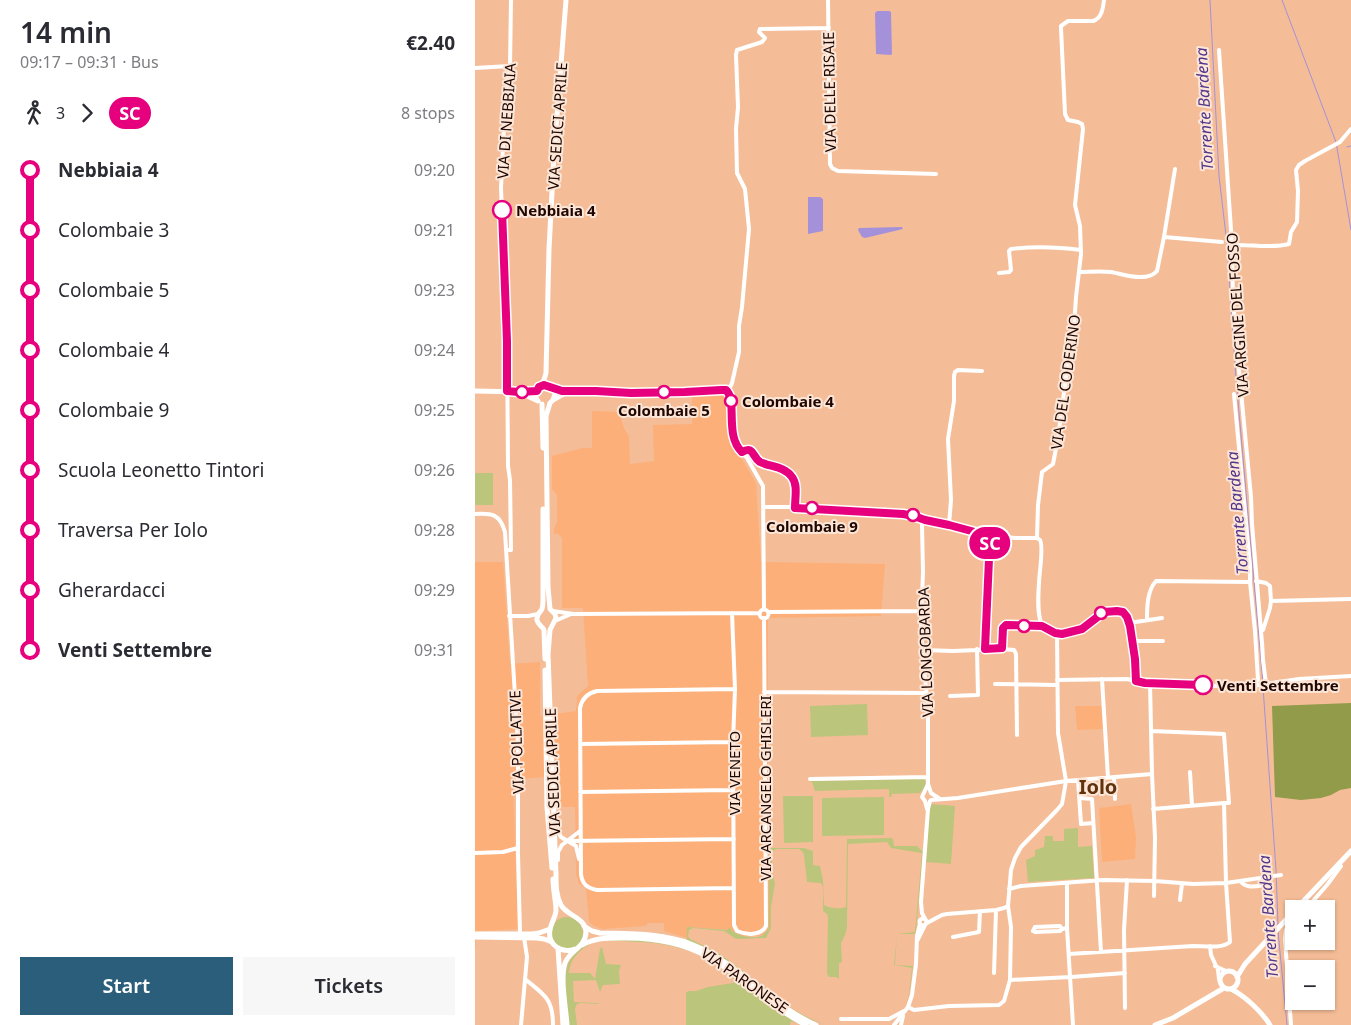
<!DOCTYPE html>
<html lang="en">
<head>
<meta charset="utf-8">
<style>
	body { margin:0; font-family:"Noto Sans",sans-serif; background:#f7f7f7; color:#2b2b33; height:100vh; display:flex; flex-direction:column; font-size:19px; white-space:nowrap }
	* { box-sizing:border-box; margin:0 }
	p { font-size:16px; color:#7c7c81 }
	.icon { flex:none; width:28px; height:28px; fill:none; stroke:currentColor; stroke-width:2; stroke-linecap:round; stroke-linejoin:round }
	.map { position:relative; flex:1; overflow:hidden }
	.details { display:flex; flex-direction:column; background:#fff; width:475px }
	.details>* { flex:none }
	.badge { padding:0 10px; border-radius:16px; font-size:18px; line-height:32px }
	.fabs { position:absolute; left:810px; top:900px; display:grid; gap:10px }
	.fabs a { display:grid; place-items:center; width:50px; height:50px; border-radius:0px; background:#fff; box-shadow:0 1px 4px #0004; font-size:25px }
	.map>.badge { position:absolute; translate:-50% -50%; box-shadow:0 0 0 2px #fff }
	.legs { display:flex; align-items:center; gap:8px; height:55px; padding:0 20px; font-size:16px }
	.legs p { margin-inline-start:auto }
	.summary { display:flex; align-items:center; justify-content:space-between; height:85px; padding:0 20px }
	h1 { font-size:28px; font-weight:600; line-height:38px }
	.action { display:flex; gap:10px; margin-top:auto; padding:10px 20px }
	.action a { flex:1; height:58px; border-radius:0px; background:#2a5e7a; color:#fff; font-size:20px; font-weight:600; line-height:58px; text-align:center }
	.action a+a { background:#f7f7f7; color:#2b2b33 }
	ul { padding:0 20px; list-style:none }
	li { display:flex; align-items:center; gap:18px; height:60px; font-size:19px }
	li i { display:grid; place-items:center; width:8px; height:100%; margin:0 6px; background:currentColor }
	li i::after { content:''; width:12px; height:12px; margin:-6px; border:4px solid; border-radius:50%; background:#fff }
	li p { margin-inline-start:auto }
	li:first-child i { background:linear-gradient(#0000 50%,currentColor 0) }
	li:last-child i { background:linear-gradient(currentColor 50%,#0000 0) }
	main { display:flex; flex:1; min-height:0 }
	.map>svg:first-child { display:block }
</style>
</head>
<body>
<main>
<section class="details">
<div class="summary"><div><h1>14 min</h1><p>09:17 – 09:31 · Bus</p></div><b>€2.40</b></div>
<div class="legs"><svg class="icon" aria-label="walk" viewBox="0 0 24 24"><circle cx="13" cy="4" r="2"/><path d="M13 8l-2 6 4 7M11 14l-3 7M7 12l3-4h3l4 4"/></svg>3<svg class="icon" aria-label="forward" viewBox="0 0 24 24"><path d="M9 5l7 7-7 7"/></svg><b class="badge" style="background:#e6007e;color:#fff">SC</b><p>8 stops</p></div>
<ul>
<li><i style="color:#e6007e"></i><b>Nebbiaia 4</b><p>09:20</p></li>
<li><i style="color:#e6007e"></i><span>Colombaie 3</span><p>09:21</p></li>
<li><i style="color:#e6007e"></i><span>Colombaie 5</span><p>09:23</p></li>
<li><i style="color:#e6007e"></i><span>Colombaie 4</span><p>09:24</p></li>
<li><i style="color:#e6007e"></i><span>Colombaie 9</span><p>09:25</p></li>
<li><i style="color:#e6007e"></i><span>Scuola Leonetto Tintori</span><p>09:26</p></li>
<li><i style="color:#e6007e"></i><span>Traversa Per Iolo</span><p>09:28</p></li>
<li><i style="color:#e6007e"></i><span>Gherardacci</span><p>09:29</p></li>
<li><i style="color:#e6007e"></i><b>Venti Settembre</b><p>09:31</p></li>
</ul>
<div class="action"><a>Start</a><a>Tickets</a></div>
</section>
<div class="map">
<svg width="876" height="1025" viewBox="0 0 876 1025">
	<rect width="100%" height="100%" fill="#f5bd97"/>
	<path fill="#fcaf79" d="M 248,394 L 251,396 L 252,401 L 254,426 L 258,447 L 266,457 L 281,483 L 286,562 L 410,564 L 406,616 L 293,618 L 293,780 L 294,805 L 295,806 L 294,927 L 292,930 L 289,934 L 284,936 L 267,936 L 256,930 L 212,927 L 212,938 L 189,931 L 189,923 L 173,923 L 171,926 L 128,929 L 119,926 L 114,922 L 111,888 L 104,884 L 101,874 L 100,807 L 79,807 L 78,776 L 38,780 L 43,929 L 2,931 L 0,950 L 0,562 L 28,562 L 35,664 L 65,662 L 65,716 L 101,711 L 102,696 L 113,686 L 108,608 L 87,608 L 87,538 L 83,534 L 79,534 L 79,528 L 82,522 L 82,495 L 77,489 L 77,456 L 107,448 L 117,448 L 117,411 L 144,412 L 149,428 L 154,437 L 155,464 L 179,461 L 178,425 L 217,424 L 217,397 Z
		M 600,706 L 626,706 L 628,729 L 602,730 Z
		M 656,804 L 661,837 L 660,859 L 627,862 L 624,808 Z"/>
	<path fill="#bbc57b" d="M 0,473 L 18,473 L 18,505 L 0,505 Z
		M 392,704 L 393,735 L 336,737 L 335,706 Z
		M 449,779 L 450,781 L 450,787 L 445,793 L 417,794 L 416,797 L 414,797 L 414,789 L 340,791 L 337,782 L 334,781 Z
		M 308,796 L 338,796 L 338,842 L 309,843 Z
		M 409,797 L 409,835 L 347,836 L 347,798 Z
		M 455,804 L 480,806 L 476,864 L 451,862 Z
		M 603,828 L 603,847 L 617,846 L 619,878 L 553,882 L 551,860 L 560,856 L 560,850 L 569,847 L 570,836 L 578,836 L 578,841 L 589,841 L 589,829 Z
		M 416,838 L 418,839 L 419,846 L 442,846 L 448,852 L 441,932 L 439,934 L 422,934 L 420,965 L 438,966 C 436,978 436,992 431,1003 L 434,993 L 437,968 L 419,965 L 422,934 L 440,932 L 447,853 L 416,848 L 412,842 L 373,844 L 372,928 L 370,935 L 366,943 L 367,962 L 364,963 L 364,1025 L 364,979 L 361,977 L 354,977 L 352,974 L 353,917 L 352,914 L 348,911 L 348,887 L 346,883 L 332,882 L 329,855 L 328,852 L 324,849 L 301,849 L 297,852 L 297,873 L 300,883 L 296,907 L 296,928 L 291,938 L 261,939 L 249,931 L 218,928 L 214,930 L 213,936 L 215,939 L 245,954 L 319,1010 L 332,1017 L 350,1025 L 329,1017 L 212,940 L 212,927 L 252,930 L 256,927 L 256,930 C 263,936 280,940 288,935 C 290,933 292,930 294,928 L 294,848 L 329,848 L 338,851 L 338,865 L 345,866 L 348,880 L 349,905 C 356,909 364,909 371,907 L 372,839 Z
		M76 933a16 16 0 1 1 32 0a16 16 0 1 1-32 0Z
		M 127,940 C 152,940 179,938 203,947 C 250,962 284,1000 326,1025 L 316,1021 L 315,1025 L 211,1025 L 211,993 L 213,991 L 221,991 L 233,987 L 258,983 L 260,981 L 259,979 C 246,968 232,958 216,952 C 194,943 171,942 147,941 C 140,941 131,940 124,941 C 109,945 95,957 94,973 L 115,973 L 120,979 L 125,949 L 127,947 L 131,964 L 146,965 L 144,971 L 145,984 L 128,985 L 125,992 L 121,980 L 98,981 L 99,1002 L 122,1003 L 125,1004 L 106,1003 L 102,1004 L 100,1009 L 102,1025 L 94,1025 C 90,985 78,953 127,940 Z"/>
	<path fill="#919b4a" d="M 876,703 L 876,788 L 865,790 L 856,795 L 846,798 L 826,800 L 800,797 L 797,706 Z"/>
	<path fill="#a491da" d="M 402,11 L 414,11 L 416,12 L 417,54 L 416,55 L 401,54 L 400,13 Z
		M 333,197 L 345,197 L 348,199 L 348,231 L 333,234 Z
		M 427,227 L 428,229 L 390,238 L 387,237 L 383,230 L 384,228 Z"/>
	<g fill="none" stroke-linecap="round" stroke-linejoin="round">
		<path stroke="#a491da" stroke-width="1" d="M 735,0 L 744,176 L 752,244 L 761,379 L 788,683
			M 807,0 L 861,142 L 876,230
			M 872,147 L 876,146
			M 788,687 L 801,870 L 803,925
			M 803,931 L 812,1025"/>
		<path stroke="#fff" stroke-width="4" d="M 353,0 L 355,164 L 357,168 L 363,171 L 461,174
			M 744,50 L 757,245 L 758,299 L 762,349 L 776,497 L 777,524 L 787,643
			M 0,68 L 35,66
			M 689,237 L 700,169
			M 757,245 C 776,244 795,249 814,244 L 816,232 L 822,222 L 823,191 L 821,170 L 824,165 L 830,161 L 865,142 L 876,129
			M 604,272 C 614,272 625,271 636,272 C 648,274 672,283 682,271 L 689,237 L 747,242
			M 524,273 L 534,272 L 536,270 L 534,251 L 536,249 C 559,246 583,247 606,250
			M 78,389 L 87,391 L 121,391 L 156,393 L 246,390 L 253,391 L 256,396 L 256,418 L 260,444 L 272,458 L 288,486 L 289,609
			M 253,391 L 257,383 L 264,352 L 264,326 L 267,307 L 274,229 L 270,189 L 262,173 L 261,129 L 263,107 L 261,55 L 262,50 L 287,42 L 290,38 L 284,32 L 285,29 L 354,28
			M 759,394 L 775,566 L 775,582 L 780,631 L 783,680 L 780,683 L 771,687
			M 79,400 L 95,391
			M 267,452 C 279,445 277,457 285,462 C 295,467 309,466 317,477 C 323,485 320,497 320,507
			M 289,507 L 320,507 L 428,514 L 439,516 L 450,520 L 474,525 L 515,536 L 541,538 L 562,538
			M 0,514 C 17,513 25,514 30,532 L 43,745 L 43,854 L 45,934
			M 450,520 L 447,525 L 448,572 L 446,625 L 448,660 L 453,706 L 453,784 L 456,793 L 465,799
			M 474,525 L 476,500 L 473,439 L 479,401 L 479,376 L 480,372 L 483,370 L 507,371
			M 562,538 L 563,505 L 567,472 L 578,464 L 583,438 L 593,362 L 599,327 L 601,297 L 606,254 L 605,226 L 600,205 L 608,129 L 607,124 L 603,122 L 593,120 L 590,114 L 586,28 L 586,26 L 593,21 L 618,21 C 627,18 628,8 629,0
			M 562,538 C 563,539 564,539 565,540 C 569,546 564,575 564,583 C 563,597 562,614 567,626
			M 31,550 L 36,550 L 35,480 L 33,466 L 32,341 L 26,188 L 30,106 L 35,66 L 36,0
			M 781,581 L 791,583 L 795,586 L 796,601 L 795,608 L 788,630
			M 796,601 L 876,599
			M284.5 614a4.5 4.5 0 1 1 9 0a4.5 4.5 0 1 1-9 0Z
			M 78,611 L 98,614 L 285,613
			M 294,612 L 446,611
			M 257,613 L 260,689 L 258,742 L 259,925 L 262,931 C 271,935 286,936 291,926 L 289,618
			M 34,616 L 53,616 L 63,614
			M 672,620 C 672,607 672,591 681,581 L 775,582
			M 80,621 L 96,614
			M 654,623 L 687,618
			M 657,641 L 688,641
			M 787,642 L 788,660 L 791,684
			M 510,649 L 515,536
			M 527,649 L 528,628 L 531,625 L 567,626 L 582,634 L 587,634 L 607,629 L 629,612 L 642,611 L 648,612 L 652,617 L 655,626 L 660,659 L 661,681
			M 447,650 L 478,651 L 527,649 L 539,650 L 541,654 L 542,735
			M 627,679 L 633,778
			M 582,680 L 652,679 L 670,683 L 771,687 L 824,679 L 876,676
			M 675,683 L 677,774 L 680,838 L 679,896
			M 520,684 L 582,685
			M 289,692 L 451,693
			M 475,696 L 503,695 L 502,649
			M 106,744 L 258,742
			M 715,772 L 717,806
			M 639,777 L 640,799
			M 335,779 L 453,777
			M 603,780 L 606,824 L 618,823
			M 105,792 L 258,790
			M 605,798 L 617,799 L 626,952
			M 456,800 L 483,798 L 591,781 L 677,774
			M 452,809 L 450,801 L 447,797 L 453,784
			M 678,809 L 749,803
			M 80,826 L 86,837 L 101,846 L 104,859
			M 93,841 L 259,839
			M 0,853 L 28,852 L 43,848
			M 83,860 L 83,852 L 87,845 L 105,831
			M 766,882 C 772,889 782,886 791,885
			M 592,883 L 592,928 L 598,1025
			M 259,888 L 122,890 C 112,888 107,884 106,874 L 105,708 C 107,698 113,693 122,691 L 260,689
			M 534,889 L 546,886 L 628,880 L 680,881 L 718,884 L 751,883 L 806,875
			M 705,900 L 707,884
			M 831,909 L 852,885 L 866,866
			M444.5 922a3.5 3.5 0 1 1 7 0a3.5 3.5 0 1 1-7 0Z
			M 450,919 L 447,913 L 446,902 L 453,809 L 455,801
			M 452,923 L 467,915 L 472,914 L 521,910 L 529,908 L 533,906
			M 587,929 L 585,931 L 560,932 L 558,931 L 560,927 L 585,926 L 587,929 L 592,928
			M 478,937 L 504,932 L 505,911
			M 442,941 L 450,925
			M 735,946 L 736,955 L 743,970 L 744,979
			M 594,954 L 718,946 C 729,946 747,949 755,942 L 751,883 L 749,803 L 754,803 L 749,734 L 676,731
			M 740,966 L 751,971
			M 519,973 L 521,910
			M 50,979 C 69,995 78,998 78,1025
			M 535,980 L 596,977 L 650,973
			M 433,1007 L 439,1010 L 474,1006 L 524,1005 L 529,1001 L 535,980 L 536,927 L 533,906 L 536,870 L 540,858 L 546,847 L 582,810 L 587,804 L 591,781 L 583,733 L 582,634
			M 650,1008 L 649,930 L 652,880
			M 366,1019 L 414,1019 L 429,1011
			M 46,1025 L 52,957 L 49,937
			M 419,1025 L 433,1007 L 437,995 L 441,964 L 442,936 L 445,924
			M 426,1025 L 428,1016
			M 816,1025 L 810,939 L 811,930 L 819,922"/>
		<path stroke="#fff" stroke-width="5" d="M 65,386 L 70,385 L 75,386 L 78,389 L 80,394 L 78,400 L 75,403 L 71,416 L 73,587 L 75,609 L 80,614 L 81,618 L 75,630 L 73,654 L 81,875 C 81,885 81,896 86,905 C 92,916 110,917 111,932 C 111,947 94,951 90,963 C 85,979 91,1008 92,1025
			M 0,391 L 43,392 L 61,391
			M 46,393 L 63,401
			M 62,400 C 59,393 62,391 66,385 C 69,381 70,377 71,373 L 74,249 L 79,154 L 91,0
			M 67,404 L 68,448
			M 68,509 L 68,600 C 68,603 68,606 67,609 C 65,613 61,614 62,620 C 63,625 67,626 69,630 L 70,659
			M 70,670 L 72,807 L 77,868
			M 78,879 C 78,890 81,901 81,911 C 80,918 76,923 75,930 C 72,945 87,954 100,949
			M 821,909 L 876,851
			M 109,926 L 117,931 L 125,933 C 156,934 186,933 216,944 C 263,962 295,1005 341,1025
			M 0,934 L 57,934 L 64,933 L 75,929
			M 0,937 L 62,938 L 69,939 L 77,942
			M 107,945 C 121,937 135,938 152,938 C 180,938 208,943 233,957 C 268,976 295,1007 331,1025
			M 83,948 L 88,1025
			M745 980a9 9 0 1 1 18 0a9 9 0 1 1-18 0Z
			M 762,977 L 770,964 L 819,911
			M 756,989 C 770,996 787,1012 795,1025
			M 680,1025 L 698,1018 L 749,988"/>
	</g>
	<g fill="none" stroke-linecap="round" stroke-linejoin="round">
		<defs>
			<path id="line-1" d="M 27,210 L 32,341 L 32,391 L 43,392 L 62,391 L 64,387 L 69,385 L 87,391 L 121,391 L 156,393 L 210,392 L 246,390 L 251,390 C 263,401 249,435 267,452 C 279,445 277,457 285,462 C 295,467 309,466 317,477 C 323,485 320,497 320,508 L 428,514 L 439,516 L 450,520 L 474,525 L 515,536 L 510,649 L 527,648 L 528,628 L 531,625 L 567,626 L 580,633 L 587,634 L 607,629 L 629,612 L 642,611 L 648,612 L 652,617 L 655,626 L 660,659 L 661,681 L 670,683 L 728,685"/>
		</defs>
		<use href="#line-1" stroke="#fff" stroke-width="11"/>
		<use href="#line-1" stroke="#e6007e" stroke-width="8"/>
	</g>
	<g fill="#fff" stroke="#e6007e" stroke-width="2.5">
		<circle cx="27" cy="210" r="9"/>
		<circle cx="47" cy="392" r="6"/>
		<circle cx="189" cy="392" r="6"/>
		<circle cx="256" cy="401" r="6"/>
		<circle cx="337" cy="508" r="6"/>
		<circle cx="438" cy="515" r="6"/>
		<circle cx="626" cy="613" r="6"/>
		<circle cx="549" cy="626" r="6"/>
		<circle cx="728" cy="685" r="9"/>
	</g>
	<g text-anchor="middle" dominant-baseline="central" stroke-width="4" stroke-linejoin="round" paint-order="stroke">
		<g font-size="15" fill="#1f0700" stroke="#fce6d8">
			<text transform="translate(354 92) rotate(-91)">VIA DELLE RISAIE</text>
			<text transform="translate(31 121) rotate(-86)">VIA DI NEBBIAIA</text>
			<text transform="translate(82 126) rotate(-86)">VIA SEDICI APRILE</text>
			<text transform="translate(762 315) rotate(-94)">VIA ARGINE DEL FOSSO</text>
			<text transform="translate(590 382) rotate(-82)">VIA DEL CODERINO</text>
			<text transform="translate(450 652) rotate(-92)">VIA LONGOBARDA</text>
			<text transform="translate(41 742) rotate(-92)">VIA POLLATIVE</text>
			<text transform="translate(77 772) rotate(-92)">VIA SEDICI APRILE</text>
			<text transform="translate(259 773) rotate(-90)">VIA VENETO</text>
			<text transform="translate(290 788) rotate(-90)">VIA ARCANGELO GHISLERI</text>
			<text transform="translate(270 980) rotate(35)">VIA PARONESE</text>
		</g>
		<g font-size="15" font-weight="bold" fill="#1f0700" stroke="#fce6d8" text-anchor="start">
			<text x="41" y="210">Nebbiaia 4</text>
			<text x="267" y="401">Colombaie 4</text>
			<text x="189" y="410" text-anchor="middle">Colombaie 5</text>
			<text x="337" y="526" text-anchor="middle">Colombaie 9</text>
			<text x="742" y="685">Venti Settembre</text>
		</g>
		<g font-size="16" font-style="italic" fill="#52368b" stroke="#fce6d8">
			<text transform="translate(729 109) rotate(-93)">Torrente Bardena</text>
			<text transform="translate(762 513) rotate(-95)">Torrente Bardena</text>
			<text transform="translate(793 917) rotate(-94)">Torrente Bardena</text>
		</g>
		<g font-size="20" font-weight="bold" fill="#61330c" stroke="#fce6d8">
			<text x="623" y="786">Iolo</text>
		</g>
	</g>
</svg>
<div class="fabs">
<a>+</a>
<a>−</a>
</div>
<b class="badge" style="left:515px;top:543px;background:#e6007e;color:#fff">SC</b>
</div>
</main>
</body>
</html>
